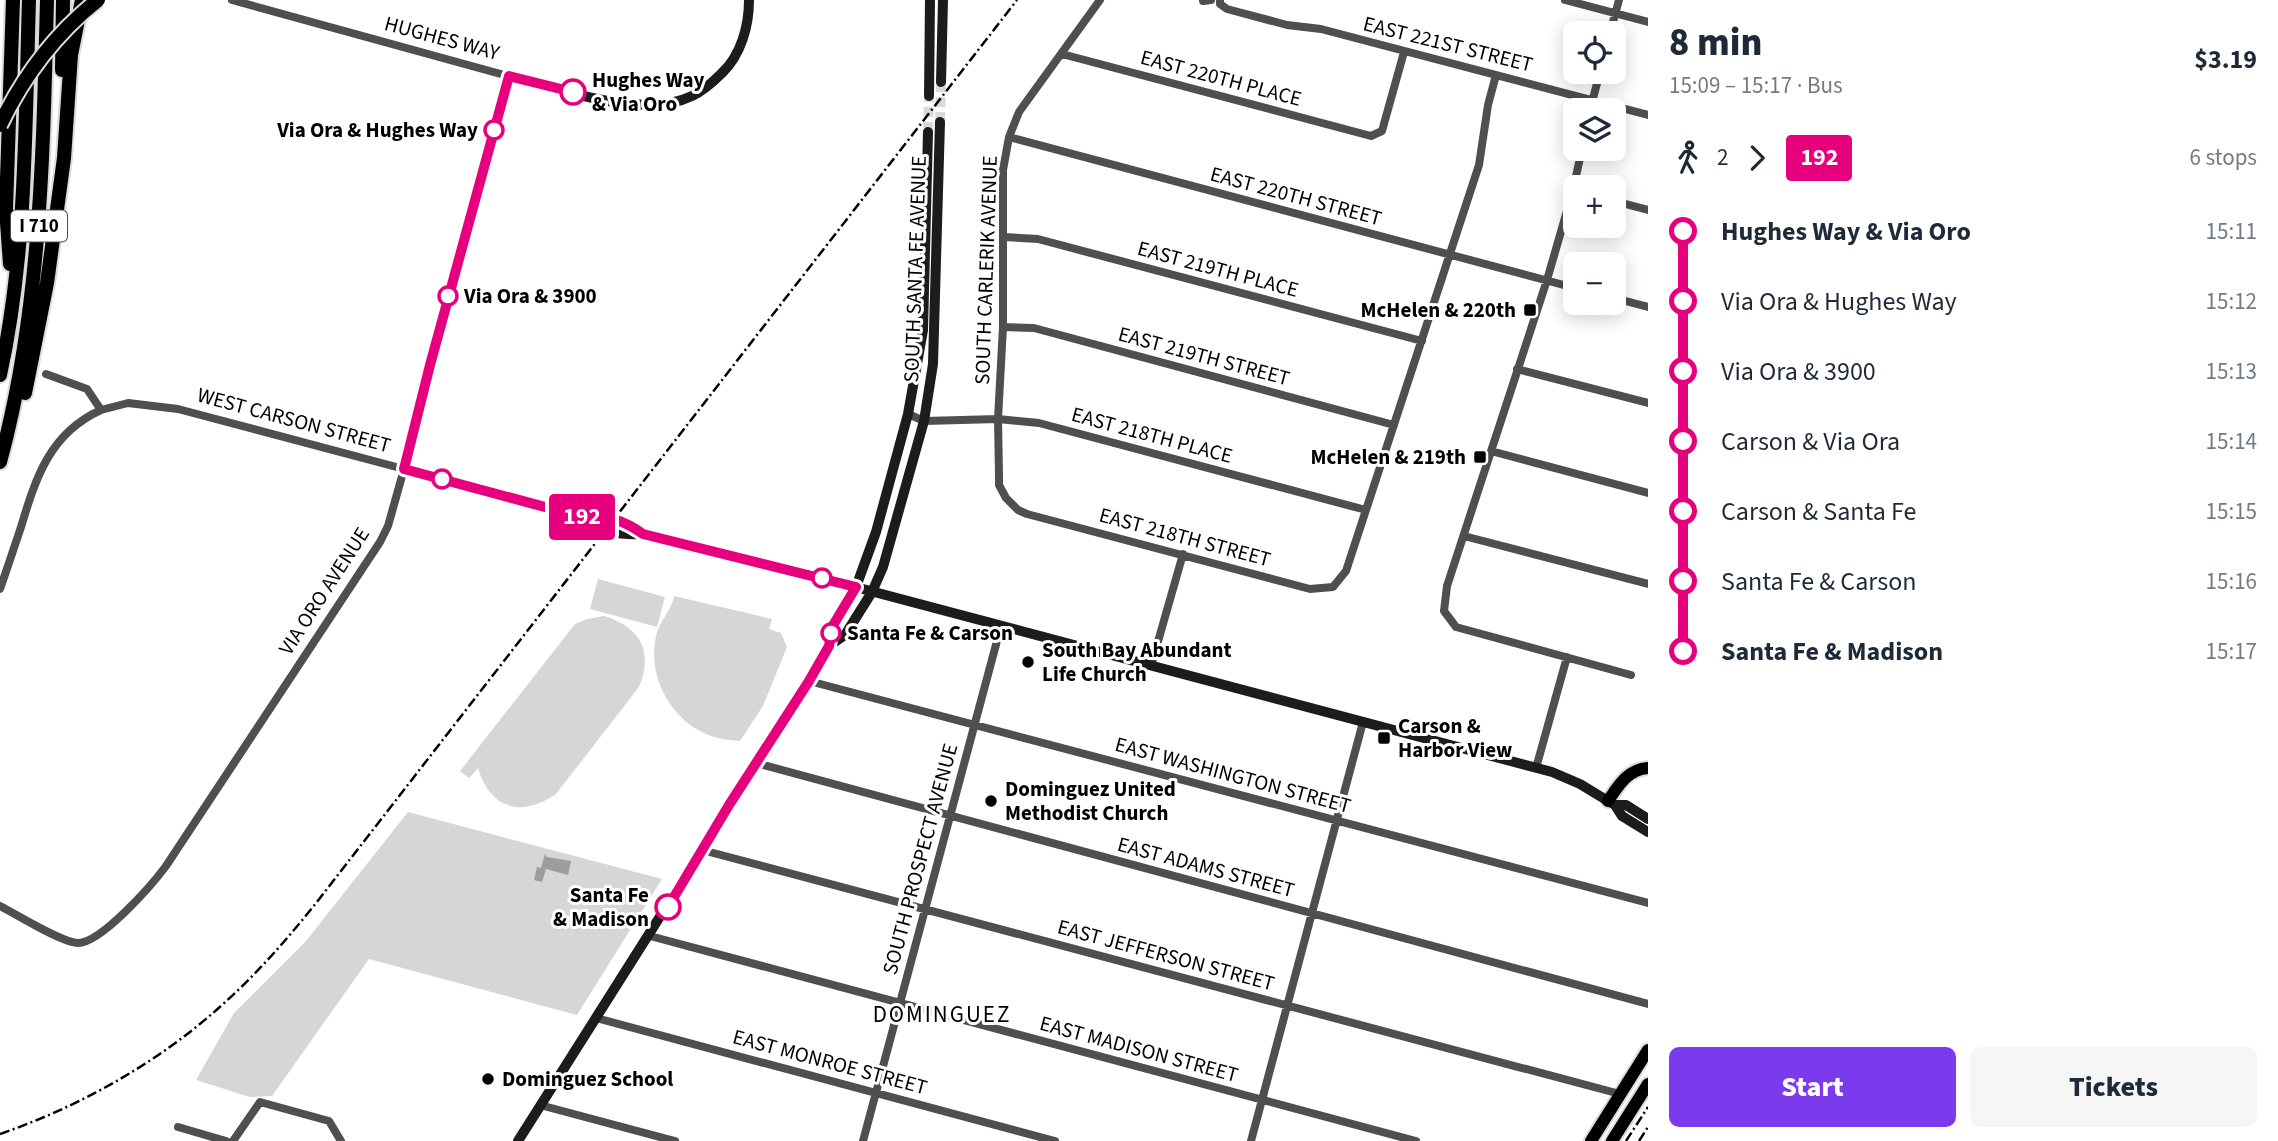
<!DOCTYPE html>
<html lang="en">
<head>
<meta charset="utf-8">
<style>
	body { margin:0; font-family:"Source Sans 3",sans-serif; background:#f6f6f7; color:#1f2937; height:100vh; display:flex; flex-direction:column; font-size:26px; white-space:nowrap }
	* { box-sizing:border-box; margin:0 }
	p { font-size:23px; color:#747a83 }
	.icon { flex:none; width:38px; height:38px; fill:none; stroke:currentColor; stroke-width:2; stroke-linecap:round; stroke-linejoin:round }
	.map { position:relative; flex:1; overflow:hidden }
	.drawer { display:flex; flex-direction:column; background:#fff; width:630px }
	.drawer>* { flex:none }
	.badge { padding:0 14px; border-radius:5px; font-size:24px; line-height:46px }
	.buttons { position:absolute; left:1563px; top:21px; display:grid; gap:14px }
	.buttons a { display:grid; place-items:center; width:63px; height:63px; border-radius:10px; background:#fff; box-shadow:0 4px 18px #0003; font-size:35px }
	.map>.badge { position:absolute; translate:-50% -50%; box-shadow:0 0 0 4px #fff }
	.legs { display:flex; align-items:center; gap:10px; height:77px; padding:0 21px; font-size:23px }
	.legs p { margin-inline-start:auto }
	.head { display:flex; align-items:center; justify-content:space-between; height:119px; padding:0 21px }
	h1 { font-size:38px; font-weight:800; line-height:52px }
	.action { display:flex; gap:14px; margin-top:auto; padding:14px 21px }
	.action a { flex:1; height:80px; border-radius:10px; background:#7c3aed; color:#fff; font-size:28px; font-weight:800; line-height:80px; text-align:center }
	.action a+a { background:#f6f6f7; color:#1f2937 }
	ul { padding:0 21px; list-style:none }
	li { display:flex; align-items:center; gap:24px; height:70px; font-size:26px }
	li i { display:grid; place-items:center; width:10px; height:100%; margin:0 9px; background:currentColor }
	li i::after { content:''; width:18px; height:18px; margin:-9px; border:5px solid; border-radius:50%; background:#fff }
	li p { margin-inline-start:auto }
	li:first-child i { background:linear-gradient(#0000 50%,currentColor 0) }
	li:last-child i { background:linear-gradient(currentColor 50%,#0000 0) }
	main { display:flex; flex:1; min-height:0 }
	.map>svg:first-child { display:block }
</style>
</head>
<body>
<main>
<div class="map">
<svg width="1648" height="1141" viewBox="0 0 1648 1141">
	<rect width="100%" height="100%" fill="#fff"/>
	<path fill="#d6d6d6" d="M 598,579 L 665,597 L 657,627 L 590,609 Z
		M 674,596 L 772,619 L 769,629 L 781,633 L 787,647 L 763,706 L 740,741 C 726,740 711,738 698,730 C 666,711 648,673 656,636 C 659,621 672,610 674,596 Z
		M 604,616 C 640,627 654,651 639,687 L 556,794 C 522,818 490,809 478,768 L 469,778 L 460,771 L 575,624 L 587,619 Z
		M 408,812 L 662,879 L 577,1015 L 369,959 L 272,1096 L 250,1097 L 196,1080 L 234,1013 L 306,941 Z"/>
	<path fill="#9d9d9d" d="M 545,854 L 547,857 L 571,861 L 568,875 L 546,869 L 542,882 L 534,880 L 537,867 L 541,868 Z"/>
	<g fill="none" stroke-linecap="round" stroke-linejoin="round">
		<path stroke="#d9d9d9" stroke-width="10" stroke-dasharray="10 5" stroke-linecap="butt" d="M 940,122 L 941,82
			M 928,132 L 929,96"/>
		<defs>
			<path id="primary" d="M 1608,801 C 1618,786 1628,769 1648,768
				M 1591,1141 L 1648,1050
				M 1612,1141 L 1648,1084"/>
			<path id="highway" d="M 62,70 L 63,0
				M 10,264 L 6,209 L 13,0
				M 0,375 C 27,252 25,125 29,0
				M 25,393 L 47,283 L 64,158 L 71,55 L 82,0
				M 0,462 C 41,311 43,155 47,0"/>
		</defs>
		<use href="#primary" stroke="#dbdbdb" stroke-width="16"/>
		<use href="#highway" stroke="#dbdbdb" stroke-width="18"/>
		<path stroke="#4f4f4f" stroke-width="8" d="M 232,0 L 508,76
			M 1100,0 L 1019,112 L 1009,137 L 1003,170 L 1003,327 L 998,419 L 999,476 L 999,485 L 1006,498 L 1018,510 L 1027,514 L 1310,589 L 1333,587 L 1346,571 L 1479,165 L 1488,105 L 1496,75
			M 1220,0 L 1220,4 L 1227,9 L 1287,25 L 1321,29 L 1648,115
			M 1565,0 L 1648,22
			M 1203,1 L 1211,0
			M 1610,33 L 1619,0
			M 1062,54 L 1371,136 L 1382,131 L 1404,52
			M 1590,110 L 1600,72
			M 1009,137 L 1575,288
			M 1582,149 L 1573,190 L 1547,280 L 1447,586 L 1444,611 L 1456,627 L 1631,675
			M 1614,201 L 1648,210
			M 1004,237 L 1038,239 L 1422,341
			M 1614,298 L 1648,307
			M 1003,327 L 1034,328 L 1394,425
			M 1517,369 L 1648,403
			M 908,414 L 924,421 L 998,419 L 1039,423 L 1366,510
			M 1491,451 L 1648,493
			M 1464,536 L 1648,584
			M 0,589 C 7,569 14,548 21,527 C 36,477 50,433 101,410
			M 1151,666 L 1183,554
			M 809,681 L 1648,903
			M 756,763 L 1648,1004
			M 1536,768 L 1567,657
			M 702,850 L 1620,1094
			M 0,906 C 16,914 62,943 78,943 C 101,943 152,885 166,866 L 380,542 L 388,526 L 404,469 L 178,409 L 128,403 L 101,410 L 87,389 L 46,374
			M 650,936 L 1416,1141
			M 596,1018 L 1055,1141
			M 540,1105 L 675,1141
			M 178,1127 L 226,1141
			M 233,1141 L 260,1102 L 329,1121 L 341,1141
			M 863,1141 L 1001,626
			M 1251,1141 L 1363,722"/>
		<path stroke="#1c1c1c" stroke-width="10" d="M 941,82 L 943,0
			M 929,96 L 930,0
			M 581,517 C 599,533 620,535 643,534 L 780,567 L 1552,772 L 1580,784 L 1608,801 L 1615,805 L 1622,816 L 1648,832
			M 643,534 C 625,521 603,513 581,517 L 404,469 L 430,365 L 508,76 C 560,89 642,120 692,96 C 703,91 713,82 722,73 C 741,55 749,26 749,0
			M 829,646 L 845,635 L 872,592 L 883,567 L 924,421 L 933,364 L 940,122
			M 1615,805 L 1626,805 L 1648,819
			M 518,1141 L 809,681 L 829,646 L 832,627 L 856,587 L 876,532 L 908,414 L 923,330 L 928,132"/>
		<use href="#primary" stroke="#000" stroke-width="12"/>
		<use href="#highway" stroke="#000" stroke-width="14"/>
		<path stroke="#000" stroke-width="2.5" stroke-dasharray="10 3.5 2 3.5" stroke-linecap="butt" d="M 0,1134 C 81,1106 159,1062 222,1005 C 258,973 290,936 320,898 L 1017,0
			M 1626,1141 L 1648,1107
			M 1639,1141 L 1648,1127"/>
		<defs>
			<path id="highway-bridge" d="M 0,125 C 23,77 56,33 98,0"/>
		</defs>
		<use href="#highway-bridge" stroke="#dbdbdb" stroke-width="18" stroke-linecap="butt"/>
		<use href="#highway-bridge" stroke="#000" stroke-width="14"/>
	</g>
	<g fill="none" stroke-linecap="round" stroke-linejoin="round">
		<defs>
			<path id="line-1" d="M 573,92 L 509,76 L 430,365 L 404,469 L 582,517 C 603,513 625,521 643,534 L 856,587 L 832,627 L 829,646 L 809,681 L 729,805 L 668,907"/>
		</defs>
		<use href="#line-1" stroke="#fff" stroke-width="16"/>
		<use href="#line-1" stroke="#e6007e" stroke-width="10"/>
	</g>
	<g fill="#fff" stroke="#e6007e" stroke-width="3.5">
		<circle cx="573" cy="92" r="12"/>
		<circle cx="494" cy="130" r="9"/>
		<circle cx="448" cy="296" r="9"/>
		<circle cx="442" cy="479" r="9"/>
		<circle cx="822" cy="578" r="9"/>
		<circle cx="831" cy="633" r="9"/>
		<circle cx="668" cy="907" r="12"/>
	</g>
	<g fill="#000" stroke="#fff" stroke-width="2.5">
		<rect x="1523" y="303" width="14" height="14" rx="3.5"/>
		<rect x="1473" y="450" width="14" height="14" rx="3.5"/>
		<circle cx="1028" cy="662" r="7"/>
		<rect x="1377" y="731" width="14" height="14" rx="3.5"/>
		<circle cx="991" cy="801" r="7"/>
		<circle cx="488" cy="1079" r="7"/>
	</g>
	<g text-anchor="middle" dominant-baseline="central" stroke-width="6" stroke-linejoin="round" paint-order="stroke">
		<rect fill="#fff" stroke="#4c4c4c" stroke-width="2" x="11" y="210.5" width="56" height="31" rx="5"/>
		<g font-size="19" font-weight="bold" fill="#000">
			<text x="39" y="226">I 710</text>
		</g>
		<g font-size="21" fill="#000" stroke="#fff">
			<text transform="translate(442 38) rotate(15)">HUGHES WAY</text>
			<text transform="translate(1448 44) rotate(14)">EAST 221ST STREET</text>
			<text transform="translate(1221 78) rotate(15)">EAST 220TH PLACE</text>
			<text transform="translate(1296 196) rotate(15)">EAST 220TH STREET</text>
			<text transform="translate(915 269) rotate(-88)">SOUTH SANTA FE AVENUE</text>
			<text transform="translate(1218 269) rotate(15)">EAST 219TH PLACE</text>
			<text transform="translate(986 270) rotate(-88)">SOUTH CARLERIK AVENUE</text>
			<text transform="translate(1204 356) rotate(15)">EAST 219TH STREET</text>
			<text transform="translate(294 420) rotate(15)">WEST CARSON STREET</text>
			<text transform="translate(1152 435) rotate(15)">EAST 218TH PLACE</text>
			<text transform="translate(1185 537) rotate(15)">EAST 218TH STREET</text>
			<text transform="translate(324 591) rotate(-57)">VIA ORO AVENUE</text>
			<text transform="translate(1233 775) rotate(15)">EAST WASHINGTON STREET</text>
			<text transform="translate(920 859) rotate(-75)">SOUTH PROSPECT AVENUE</text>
			<text transform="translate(1206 867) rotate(15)">EAST ADAMS STREET</text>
			<text transform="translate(1166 955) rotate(15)">EAST JEFFERSON STREET</text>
			<text transform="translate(1139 1049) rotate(15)">EAST MADISON STREET</text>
			<text transform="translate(830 1062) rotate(15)">EAST MONROE STREET</text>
		</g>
		<g font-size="21" font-weight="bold" fill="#000" stroke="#fff" text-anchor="start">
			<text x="592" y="80">Hughes Way<tspan x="592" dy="24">&amp; Via Oro</tspan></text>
			<text x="478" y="130" text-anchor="end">Via Ora &amp; Hughes Way</text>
			<text x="464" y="296">Via Ora &amp; 3900</text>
			<text x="847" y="633">Santa Fe &amp; Carson</text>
			<text x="649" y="895" text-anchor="end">Santa Fe<tspan x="649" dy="24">&amp; Madison</tspan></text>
		</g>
		<g font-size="21" font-weight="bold" fill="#000" stroke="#fff" text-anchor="start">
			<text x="1516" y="310" text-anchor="end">McHelen &amp; 220th</text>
			<text x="1466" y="457" text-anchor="end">McHelen &amp; 219th</text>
			<text x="1042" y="650">South Bay Abundant<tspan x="1042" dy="24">Life Church</tspan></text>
			<text x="1398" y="726">Carson &amp;<tspan x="1398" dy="24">Harbor View</tspan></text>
			<text x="1005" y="789">Dominguez United<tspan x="1005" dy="24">Methodist Church</tspan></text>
			<text x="502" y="1079">Dominguez School</text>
		</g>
		<g font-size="23" letter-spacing="2" fill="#000" stroke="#fff">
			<text x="942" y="1014">DOMINGUEZ</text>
		</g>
	</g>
</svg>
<div class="buttons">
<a><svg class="icon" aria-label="locate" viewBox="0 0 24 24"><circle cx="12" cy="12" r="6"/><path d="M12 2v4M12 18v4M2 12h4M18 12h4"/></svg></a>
<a><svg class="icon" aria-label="layers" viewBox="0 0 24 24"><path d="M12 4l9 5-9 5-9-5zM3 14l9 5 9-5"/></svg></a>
<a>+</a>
<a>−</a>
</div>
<b class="badge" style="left:582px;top:517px;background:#e6007e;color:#fff">192</b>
</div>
<section class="drawer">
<div class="head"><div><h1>8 min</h1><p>15:09 – 15:17 · Bus</p></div><b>$3.19</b></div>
<div class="legs"><svg class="icon" aria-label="walk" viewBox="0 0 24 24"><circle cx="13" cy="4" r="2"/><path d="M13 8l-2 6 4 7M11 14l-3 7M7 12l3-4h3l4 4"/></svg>2<svg class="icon" aria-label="forward" viewBox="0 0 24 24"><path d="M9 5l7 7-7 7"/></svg><b class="badge" style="background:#e6007e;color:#fff">192</b><p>6 stops</p></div>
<ul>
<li><i style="color:#e6007e"></i><b>Hughes Way &amp; Via Oro</b><p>15:11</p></li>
<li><i style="color:#e6007e"></i><span>Via Ora &amp; Hughes Way</span><p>15:12</p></li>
<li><i style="color:#e6007e"></i><span>Via Ora &amp; 3900</span><p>15:13</p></li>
<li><i style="color:#e6007e"></i><span>Carson &amp; Via Ora</span><p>15:14</p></li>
<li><i style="color:#e6007e"></i><span>Carson &amp; Santa Fe</span><p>15:15</p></li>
<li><i style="color:#e6007e"></i><span>Santa Fe &amp; Carson</span><p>15:16</p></li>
<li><i style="color:#e6007e"></i><b>Santa Fe &amp; Madison</b><p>15:17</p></li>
</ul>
<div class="action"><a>Start</a><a>Tickets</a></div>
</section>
</main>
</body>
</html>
